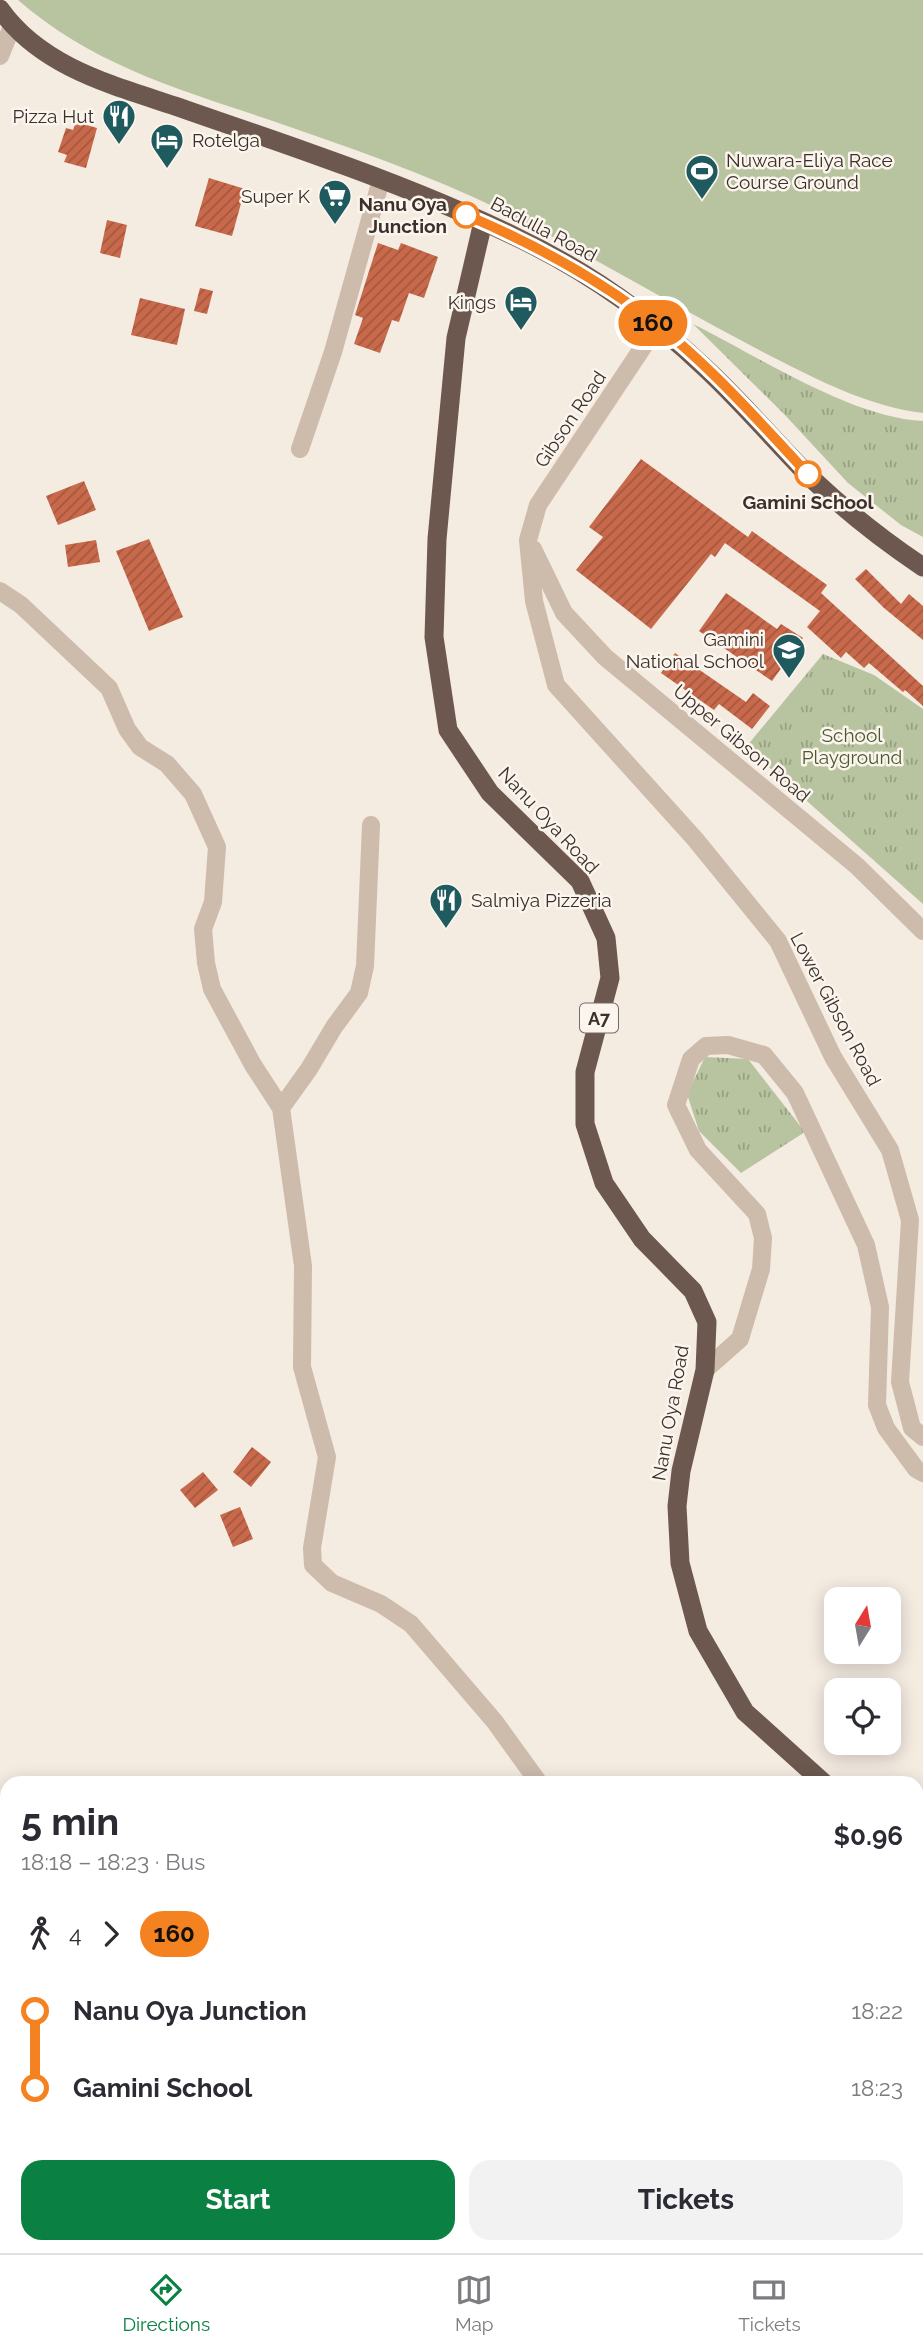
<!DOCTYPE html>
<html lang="en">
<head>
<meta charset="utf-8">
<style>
	body { margin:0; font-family:Raleway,sans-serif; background:#f2f2f3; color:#2b2b33; height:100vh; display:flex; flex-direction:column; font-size:26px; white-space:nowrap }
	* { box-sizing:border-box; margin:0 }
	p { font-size:23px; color:#7c7c81 }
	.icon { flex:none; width:38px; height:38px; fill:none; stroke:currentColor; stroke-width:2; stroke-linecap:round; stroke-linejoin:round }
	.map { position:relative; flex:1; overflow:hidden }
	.drawer { position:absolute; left:0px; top:1776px; width:924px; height:478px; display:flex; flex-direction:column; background:#fff; border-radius:21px 21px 0 0; box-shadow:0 4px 18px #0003 }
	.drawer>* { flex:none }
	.badge { padding:0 14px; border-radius:23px; font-size:24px; line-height:46px }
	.needle { width:46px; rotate:11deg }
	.controls { position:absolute; left:824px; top:1587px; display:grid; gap:14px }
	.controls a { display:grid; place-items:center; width:77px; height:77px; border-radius:14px; background:#fff; box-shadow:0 4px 18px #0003; font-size:35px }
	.map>.badge { position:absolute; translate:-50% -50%; box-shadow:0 0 0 4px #fff }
	.legs { display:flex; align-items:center; gap:10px; height:77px; padding:0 21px; font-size:23px }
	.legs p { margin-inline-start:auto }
	.head { display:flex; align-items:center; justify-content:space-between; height:119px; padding:0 21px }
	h1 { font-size:38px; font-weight:700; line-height:52px }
	.action { display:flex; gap:14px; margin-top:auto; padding:14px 21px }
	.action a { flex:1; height:80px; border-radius:21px; background:#0b8043; color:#fff; font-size:28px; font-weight:700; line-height:80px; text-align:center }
	.action a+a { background:#f2f2f3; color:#2b2b33 }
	ul { padding:0 21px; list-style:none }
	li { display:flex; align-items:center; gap:24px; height:77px; font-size:26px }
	li i { display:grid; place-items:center; width:10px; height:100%; margin:0 9px; background:currentColor }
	li i::after { content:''; width:18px; height:18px; margin:-9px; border:5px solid; border-radius:50%; background:#fff }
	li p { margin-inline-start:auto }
	li:first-child i { background:linear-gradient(#0000 50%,currentColor 0) }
	li:last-child i { background:linear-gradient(currentColor 50%,#0000 0) }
	.tab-bar { display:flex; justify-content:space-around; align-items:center; height:98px; border-top:2px solid #e1e1e2; background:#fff; font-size:19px; color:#7c7c81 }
	.tab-bar a { display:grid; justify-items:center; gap:4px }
	.tab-bar .selected { color:#0b8043 }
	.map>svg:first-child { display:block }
</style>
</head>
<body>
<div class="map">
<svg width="923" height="2253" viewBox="0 0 923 2253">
	<defs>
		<pattern id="grass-tufts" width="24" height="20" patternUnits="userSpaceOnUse" patternTransform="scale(1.75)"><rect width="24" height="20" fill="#b8c4a0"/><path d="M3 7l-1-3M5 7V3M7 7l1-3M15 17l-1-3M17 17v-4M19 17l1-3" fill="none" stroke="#97a083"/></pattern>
		<pattern id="building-hatch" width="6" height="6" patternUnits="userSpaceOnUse" patternTransform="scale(1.75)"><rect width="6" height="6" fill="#c8694b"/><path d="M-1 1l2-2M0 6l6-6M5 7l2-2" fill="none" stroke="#a4573f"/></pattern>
	</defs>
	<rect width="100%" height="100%" fill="#f4ebe1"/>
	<path fill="url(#grass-tufts)" d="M 693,324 C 758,356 851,418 923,421 L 923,537 L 901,525 L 848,483 L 784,414 Z
		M 823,654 L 874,675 L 923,709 L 923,904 L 746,747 Z
		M 705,1057 L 748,1059 L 805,1132 L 741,1173 L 699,1131 L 687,1094 Z"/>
	<path fill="#b8c4a0" d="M 18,0 L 923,0 L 923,413 C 865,406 812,377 761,351 C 675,306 592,256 505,212 C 428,174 345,146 264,118 C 172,87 92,64 18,0 Z"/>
	<path fill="url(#building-hatch)" d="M 76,122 L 97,128 L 86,168 L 64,162 L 67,155 L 58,152 L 66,128 L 73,130 Z
		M 209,178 L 245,189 L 232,236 L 195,226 Z
		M 107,220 L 127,225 L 120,258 L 100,253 Z
		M 378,243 L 398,250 L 401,243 L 438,257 L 424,298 L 409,293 L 399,322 L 392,320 L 380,353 L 354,344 L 363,318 L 355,315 Z
		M 200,288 L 213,291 L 207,314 L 194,311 Z
		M 140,298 L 185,309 L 177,345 L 131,335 Z
		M 641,459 L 748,537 L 752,531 L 827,585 L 821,593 L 923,686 L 923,706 L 905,690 L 903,692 L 869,663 L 864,668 L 846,652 L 841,658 L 807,627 L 820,611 L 725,543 L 715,557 L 711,554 L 651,629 L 576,570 L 603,537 L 589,527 Z
		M 84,481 L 96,510 L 58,525 L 46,496 Z
		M 149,539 L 183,617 L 149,631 L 116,551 Z
		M 96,540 L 100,562 L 68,567 L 65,545 Z
		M 866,569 L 901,604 L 909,594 L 923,606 L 923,640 L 884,608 L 855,579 Z
		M 726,593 L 777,629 L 781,624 L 803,638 L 772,681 L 699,631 Z
		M 675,653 L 746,702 L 753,693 L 770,706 L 752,729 L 719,704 L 714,710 L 661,673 Z
		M 252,1447 L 271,1462 L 251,1487 L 233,1472 Z
		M 203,1472 L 218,1490 L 195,1508 L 180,1490 Z
		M 240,1507 L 253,1539 L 233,1547 L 220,1515 Z"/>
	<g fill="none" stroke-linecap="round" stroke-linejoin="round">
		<path stroke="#cdbbac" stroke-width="18" d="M 0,56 L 13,24
			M 657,326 L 538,505 L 528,540 L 534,601 L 556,685 L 695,839 L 778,941 L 833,1057 L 890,1150 L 910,1220 L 900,1382 L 912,1428 L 923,1437
			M 300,449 L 333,352 L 381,180
			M 533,549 L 564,613 L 605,657 L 857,866 L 923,931
			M 0,591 L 21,605 L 109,688 L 127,729 L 140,747 L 167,764 L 193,794 L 217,847 L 213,902 L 203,929 L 206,963 L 212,989 L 253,1065 L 281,1108
			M 371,825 L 365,966 L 359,993 L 334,1027 L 309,1069 L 281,1108 L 303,1266 L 302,1367 L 327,1457 L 312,1548 L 313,1565 L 332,1583 L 381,1604 L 411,1624 L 495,1722 L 539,1783
			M 705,1370 L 740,1339 L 761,1269 L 763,1238 L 757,1214 L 698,1150 L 676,1105 L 691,1059 L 706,1046 L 728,1045 L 764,1055 L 795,1093 L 866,1245 L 880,1307 L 877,1405 L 886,1428 L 916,1469 L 923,1473"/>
		<path stroke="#6c584f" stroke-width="19" d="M 0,9 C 41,67 112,85 175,106 C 223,123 272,139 321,157 C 386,180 452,206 514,236 C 584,269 648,314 704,367 C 742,402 775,442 811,478 C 846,511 884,541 923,567
			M 483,222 L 456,338 L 437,539 L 434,637 L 448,730 L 490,793 L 580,881 L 606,938 L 610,978 L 585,1072 L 585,1124 L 604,1183 L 642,1239 L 693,1291 L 707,1322 L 705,1370 L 681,1471 L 677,1506 L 680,1563 L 698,1631 L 745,1712 L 824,1783
			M 647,2247 L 648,2253"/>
	</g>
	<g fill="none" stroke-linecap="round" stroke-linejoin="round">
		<defs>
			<path id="line-1" d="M 466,215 C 525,240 582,270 635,308 C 700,354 754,416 808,474"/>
		</defs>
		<use href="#line-1" stroke="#fff" stroke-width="16"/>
		<use href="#line-1" stroke="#f58220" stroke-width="10"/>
	</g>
	<defs>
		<symbol id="restaurant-pin" viewBox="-11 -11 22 30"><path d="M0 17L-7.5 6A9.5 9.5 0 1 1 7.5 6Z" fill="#1f5a5e" stroke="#fbf5ee"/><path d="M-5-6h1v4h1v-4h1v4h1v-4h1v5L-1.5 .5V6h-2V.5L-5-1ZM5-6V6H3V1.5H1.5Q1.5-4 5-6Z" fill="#fff"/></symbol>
		<symbol id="hotel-pin" viewBox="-11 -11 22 30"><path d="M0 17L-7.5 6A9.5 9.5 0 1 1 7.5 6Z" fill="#1f5a5e" stroke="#fbf5ee"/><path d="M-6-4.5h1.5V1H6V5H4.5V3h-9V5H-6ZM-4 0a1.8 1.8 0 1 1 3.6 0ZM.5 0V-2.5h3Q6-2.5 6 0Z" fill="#fff"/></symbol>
		<symbol id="stadium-pin" viewBox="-11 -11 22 30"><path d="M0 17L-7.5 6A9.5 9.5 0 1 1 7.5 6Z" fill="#1f5a5e" stroke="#fbf5ee"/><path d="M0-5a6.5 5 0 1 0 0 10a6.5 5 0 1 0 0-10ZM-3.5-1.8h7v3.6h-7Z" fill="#fff"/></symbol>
		<symbol id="supermarket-pin" viewBox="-11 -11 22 30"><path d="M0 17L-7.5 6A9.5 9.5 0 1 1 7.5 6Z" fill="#1f5a5e" stroke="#fbf5ee"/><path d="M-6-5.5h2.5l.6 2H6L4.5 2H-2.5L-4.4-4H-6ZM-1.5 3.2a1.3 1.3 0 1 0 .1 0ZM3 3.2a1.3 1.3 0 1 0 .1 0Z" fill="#fff"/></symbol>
		<symbol id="school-pin" viewBox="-11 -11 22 30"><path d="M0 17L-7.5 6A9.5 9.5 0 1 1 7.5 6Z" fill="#1f5a5e" stroke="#fbf5ee"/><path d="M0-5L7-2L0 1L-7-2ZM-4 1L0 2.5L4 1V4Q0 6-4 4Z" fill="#fff"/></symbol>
	</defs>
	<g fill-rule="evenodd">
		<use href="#restaurant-pin" x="100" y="97" width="38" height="52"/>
		<use href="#hotel-pin" x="148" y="121" width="38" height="52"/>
		<use href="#stadium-pin" x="683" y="152" width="38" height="52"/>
		<use href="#supermarket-pin" x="316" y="177" width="38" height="52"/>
		<use href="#hotel-pin" x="502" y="283" width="38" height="52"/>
		<use href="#school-pin" x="770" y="631" width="38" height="52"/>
		<use href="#restaurant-pin" x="427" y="881" width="38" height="52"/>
	</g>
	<g fill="#fff" stroke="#f58220" stroke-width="3.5">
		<circle cx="466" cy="215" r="12"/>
		<circle cx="808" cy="474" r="12"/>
	</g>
	<g text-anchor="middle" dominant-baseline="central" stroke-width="5" stroke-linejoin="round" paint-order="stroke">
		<rect fill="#fbf5ee" stroke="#756b66" stroke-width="2" x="580" y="1003.5" width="38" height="29" rx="5"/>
		<g font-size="18" font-weight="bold" fill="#3b302b">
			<text x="599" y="1018">A7</text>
		</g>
		<g font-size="19" fill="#3b302b" stroke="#fbf5ee" text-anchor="end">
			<text x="94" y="116">Pizza Hut</text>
			<text x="192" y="140" text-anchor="start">Rotelga</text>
			<text x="726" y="160" text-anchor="start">Nuwara-Eliya Race<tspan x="726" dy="22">Course Ground</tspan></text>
			<text x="310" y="196">Super K</text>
			<text x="496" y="302">Kings</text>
			<text x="764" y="639">Gamini<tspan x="764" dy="22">National School</tspan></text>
			<text x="471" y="900" text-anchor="start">Salmiya Pizzeria</text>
		</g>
		<g font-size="19" font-weight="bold" fill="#3b302b" stroke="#fbf5ee" text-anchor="end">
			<text x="447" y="204">Nanu Oya<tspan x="447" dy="22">Junction</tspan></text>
			<text x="808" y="502" text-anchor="middle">Gamini School</text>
		</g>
		<g font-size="19" fill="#3b302b" stroke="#fbf5ee">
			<text transform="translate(544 229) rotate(28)">Badulla Road</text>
			<text transform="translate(570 419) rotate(-56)">Gibson Road</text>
			<text transform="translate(742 743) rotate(40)">Upper Gibson Road</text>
			<text transform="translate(549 820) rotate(47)">Nanu Oya Road</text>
			<text transform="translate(836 1009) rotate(62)">Lower Gibson Road</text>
			<text transform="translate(670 1413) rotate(-80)">Nanu Oya Road</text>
		</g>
		<g font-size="19" fill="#4a5a2e" stroke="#fbf5ee">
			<text x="852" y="735">School<tspan x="852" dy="22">Playground</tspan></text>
		</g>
	</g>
</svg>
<div class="controls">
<a><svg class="needle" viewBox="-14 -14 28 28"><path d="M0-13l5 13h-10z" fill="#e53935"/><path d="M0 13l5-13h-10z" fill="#7c7c81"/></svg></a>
<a><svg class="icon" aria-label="locate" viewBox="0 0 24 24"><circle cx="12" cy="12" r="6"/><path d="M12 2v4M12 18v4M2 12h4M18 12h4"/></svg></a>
</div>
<b class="badge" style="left:653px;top:323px;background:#f58220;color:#111">160</b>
<section class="drawer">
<div class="head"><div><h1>5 min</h1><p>18:18 – 18:23 · Bus</p></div><b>$0.96</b></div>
<div class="legs"><svg class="icon" aria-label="walk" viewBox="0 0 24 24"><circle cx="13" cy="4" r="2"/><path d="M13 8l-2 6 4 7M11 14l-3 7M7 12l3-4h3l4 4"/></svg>4<svg class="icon" aria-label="forward" viewBox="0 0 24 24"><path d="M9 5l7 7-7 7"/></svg><b class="badge" style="background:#f58220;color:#111">160</b></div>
<ul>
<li><i style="color:#f58220"></i><b>Nanu Oya Junction</b><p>18:22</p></li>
<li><i style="color:#f58220"></i><b>Gamini School</b><p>18:23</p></li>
</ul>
<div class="action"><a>Start</a><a>Tickets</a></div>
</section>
</div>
<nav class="tab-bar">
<a class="selected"><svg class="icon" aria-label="directions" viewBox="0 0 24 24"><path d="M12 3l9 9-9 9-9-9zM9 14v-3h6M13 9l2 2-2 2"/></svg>Directions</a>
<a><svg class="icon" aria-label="map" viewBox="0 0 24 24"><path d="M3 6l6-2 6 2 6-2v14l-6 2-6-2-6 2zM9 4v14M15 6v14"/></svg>Map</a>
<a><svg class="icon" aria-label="tickets" viewBox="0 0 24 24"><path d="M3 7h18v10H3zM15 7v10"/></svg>Tickets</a>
</nav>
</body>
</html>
